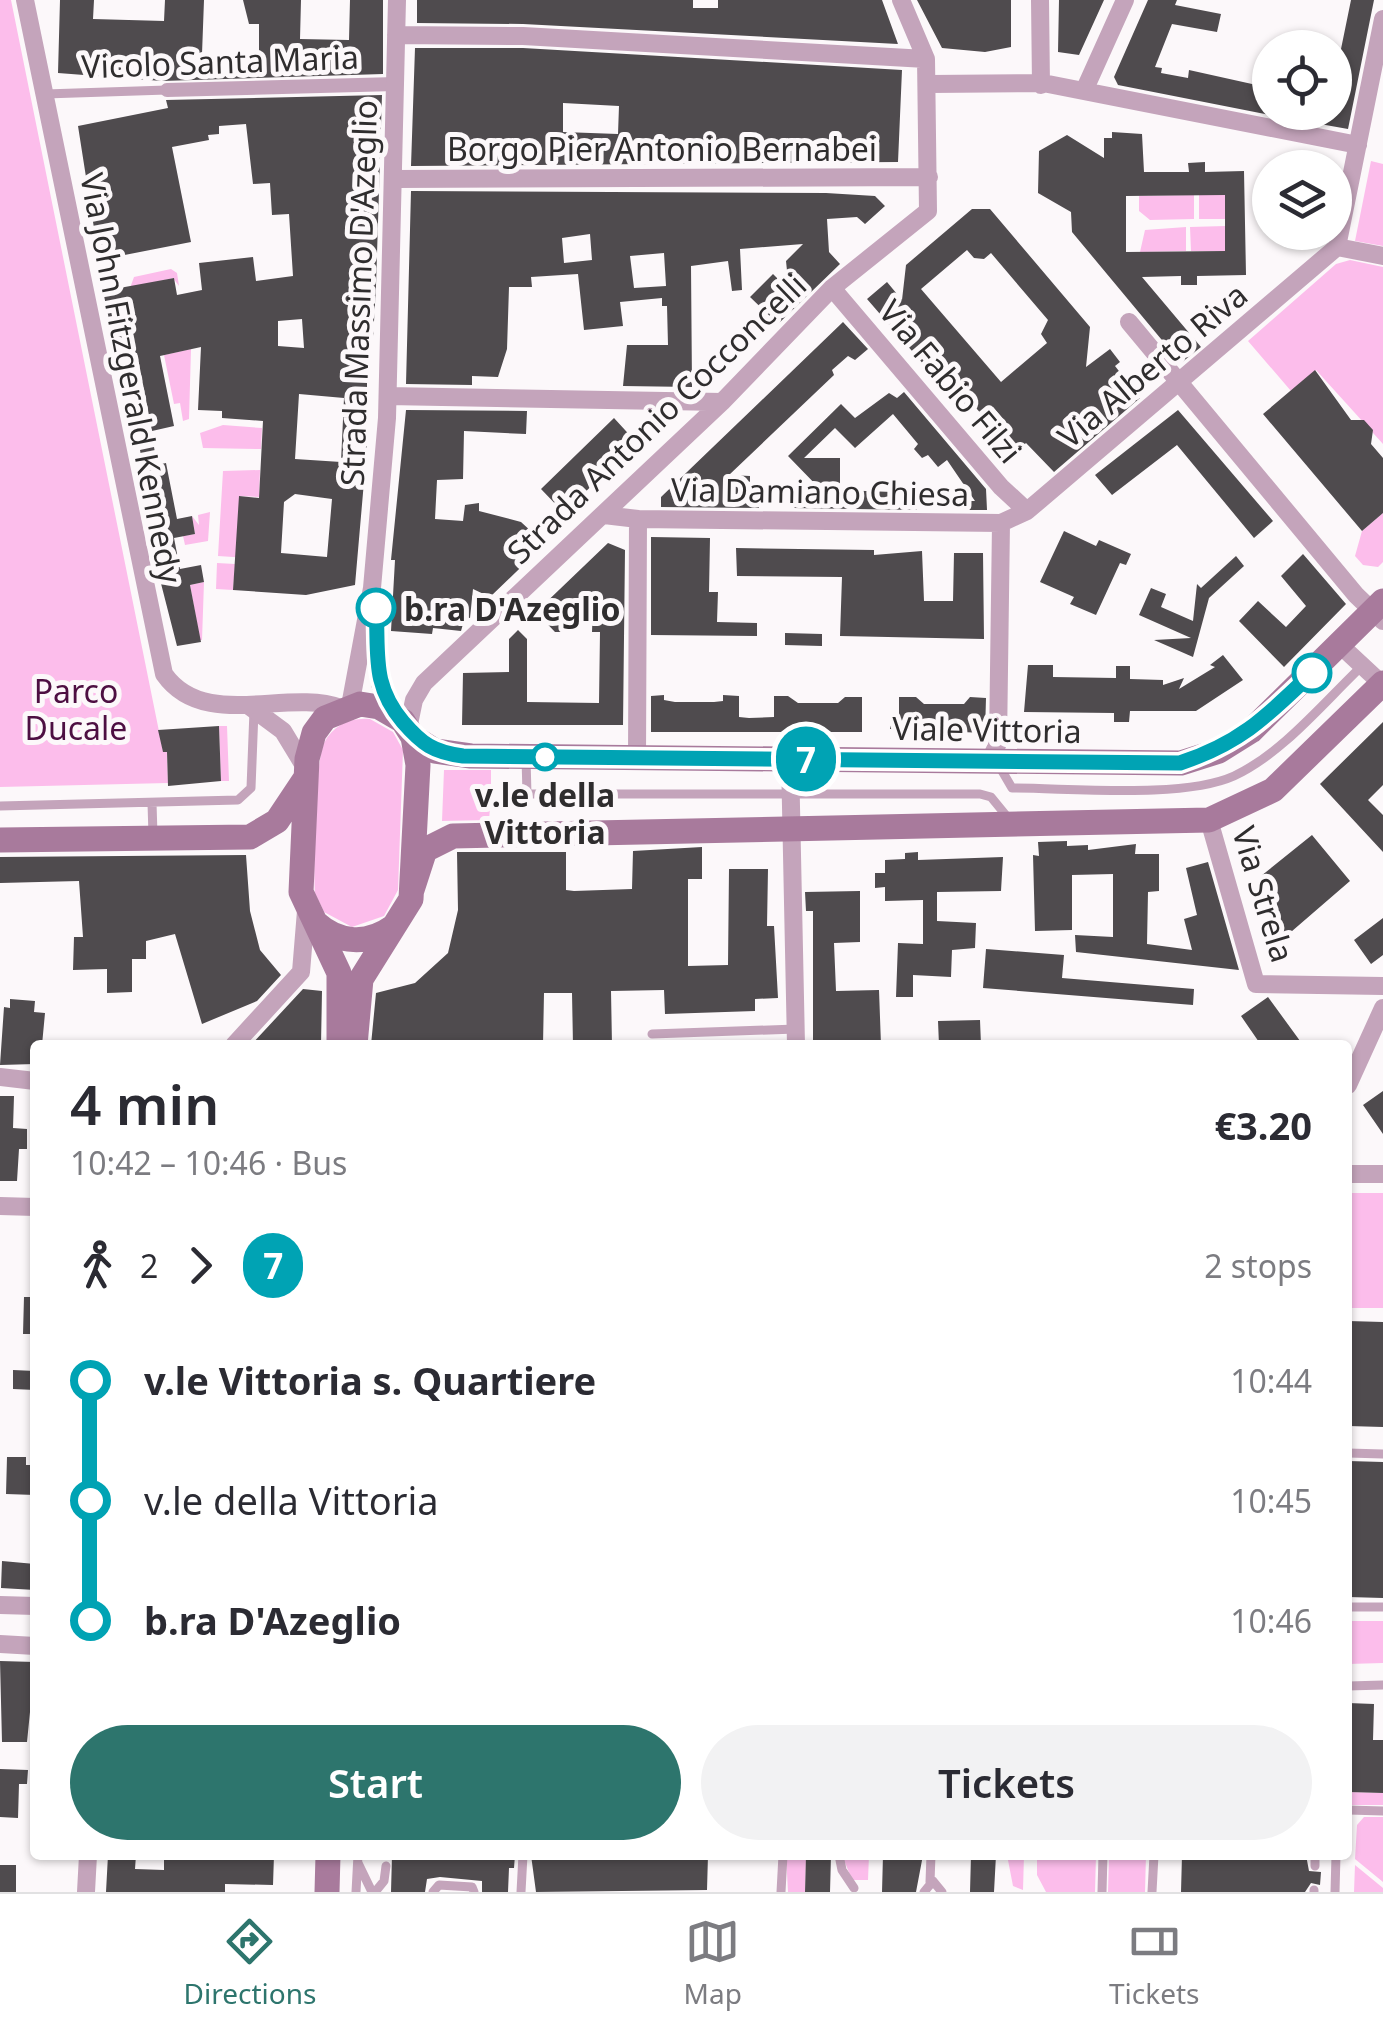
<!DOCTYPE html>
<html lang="en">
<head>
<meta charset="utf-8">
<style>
	body { margin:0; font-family:"Noto Sans",sans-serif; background:#f2f2f3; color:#2b2b33; height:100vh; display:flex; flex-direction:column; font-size:38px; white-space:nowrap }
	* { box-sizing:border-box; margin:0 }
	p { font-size:32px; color:#7c7c81 }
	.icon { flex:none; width:55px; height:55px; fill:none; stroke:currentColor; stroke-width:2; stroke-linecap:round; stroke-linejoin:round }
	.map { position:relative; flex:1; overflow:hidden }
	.details { position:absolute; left:30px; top:1040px; width:1322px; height:820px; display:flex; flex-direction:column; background:#fff; border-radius:10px; box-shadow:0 2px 8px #0004 }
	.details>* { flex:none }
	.badge { padding:0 20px; border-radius:32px; font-size:35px; line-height:65px }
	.controls { position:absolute; left:1252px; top:30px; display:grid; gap:20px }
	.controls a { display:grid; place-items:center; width:100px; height:100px; border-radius:50%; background:#fff; box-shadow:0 2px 8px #0004; font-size:50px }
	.map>.badge { position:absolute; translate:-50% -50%; box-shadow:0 0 0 5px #fff }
	.legs { display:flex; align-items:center; gap:15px; height:110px; padding:0 40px; font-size:32px }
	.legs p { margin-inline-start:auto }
	.headline { display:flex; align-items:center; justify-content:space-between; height:170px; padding:0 40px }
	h1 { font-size:55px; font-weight:600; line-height:75px }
	.primary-button { display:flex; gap:20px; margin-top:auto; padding:20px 40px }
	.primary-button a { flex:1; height:115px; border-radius:60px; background:#2d756d; color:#fff; font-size:40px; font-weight:600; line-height:115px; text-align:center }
	.primary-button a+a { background:#f2f2f3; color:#2b2b33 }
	ul { padding:0 40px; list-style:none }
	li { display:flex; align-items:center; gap:35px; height:120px; font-size:38px }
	li i { display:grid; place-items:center; width:15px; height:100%; margin:0 12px; background:currentColor }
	li i::after { content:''; width:25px; height:25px; margin:-12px; border:8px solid; border-radius:50%; background:#fff }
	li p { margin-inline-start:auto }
	li:first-child i { background:linear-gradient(#0000 50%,currentColor 0) }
	li:last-child i { background:linear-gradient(currentColor 50%,#0000 0) }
	.tabs { display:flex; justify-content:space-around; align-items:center; height:140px; border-top:2px solid #e1e1e2; background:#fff; font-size:28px; color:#7c7c81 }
	.tabs a { display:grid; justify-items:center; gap:5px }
	.tabs .active { color:#2d756d }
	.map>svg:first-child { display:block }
</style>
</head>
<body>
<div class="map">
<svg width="1383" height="1892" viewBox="0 0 1383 1892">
	<rect width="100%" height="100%" fill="#fcf8fa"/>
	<path fill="#fcbdeb" d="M 0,0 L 11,0 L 163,751 L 167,752 L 168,783 L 0,787 Z
		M 1371,161 L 1383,164 L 1383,246 L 1355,241 Z
		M 1194,195 L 1194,219 L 1150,220 L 1139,211 L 1139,196 Z
		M 1199,195 L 1225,195 L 1225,219 L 1199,219 Z
		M 1225,226 L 1225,251 L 1191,251 L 1190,227 Z
		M 1186,227 L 1186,251 L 1140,252 L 1145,230 Z
		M 1350,260 L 1383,267 L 1383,444 L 1316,370 L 1291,391 L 1248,341 L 1336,264 Z
		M 171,269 L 177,273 L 179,286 L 173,278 L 130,288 L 134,277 Z
		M 191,349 L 189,419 L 183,421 L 180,403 L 174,404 L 164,355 Z
		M 223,425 L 262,428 L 261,449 L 203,448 L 200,433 Z
		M 260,470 L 259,497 L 240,496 L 248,558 L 218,556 L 223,471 Z
		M 210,512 L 208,541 L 185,545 L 183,536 L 195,534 L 192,516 L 199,525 L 198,515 Z
		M 1383,513 L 1383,562 L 1378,567 L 1363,565 L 1355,556 L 1362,531 Z
		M 217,563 L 235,564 L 233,590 L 216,589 Z
		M 204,582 L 202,640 L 200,640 L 190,585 Z
		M 370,719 L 393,732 L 403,750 L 398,890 L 384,916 L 352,927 L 324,912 L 315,893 C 313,869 315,763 324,743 C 333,725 351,717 370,719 Z
		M 219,726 L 227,726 L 229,781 L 221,781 Z
		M 444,770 L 491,770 L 491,792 L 476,787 L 474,798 L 491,796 L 489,820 L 442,821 Z
		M 1348,1193 L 1383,1193 L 1383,1308 L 1348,1308 Z
		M 1348,1621 L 1383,1621 L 1383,1663 L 1348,1664 Z
		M 1348,1792 L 1383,1793 L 1383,1805 L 1348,1805 Z
		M 1364,1817 L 1383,1817 L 1383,1882 L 1355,1859 L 1357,1825 Z
		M 786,1855 L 806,1859 L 805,1892 L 788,1892 Z
		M 842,1855 L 869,1855 L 868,1880 L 852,1880 Z
		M 1007,1855 L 1024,1855 L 1023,1890 L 1013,1886 Z
		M 1037,1855 L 1096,1855 L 1095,1892 L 1046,1892 L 1037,1875 Z
		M 1109,1855 L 1146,1855 L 1145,1892 L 1108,1892 Z
		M 1355,1865 L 1383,1888 L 1383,1892 L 1354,1892 Z"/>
	<path fill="#4f4b4e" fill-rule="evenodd" d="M 60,0 L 94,0 L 93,19 L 164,21 L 165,0 L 204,0 L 202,54 L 259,56 L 259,24 L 249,24 L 243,0 L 301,0 L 300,39 L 349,40 L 350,0 L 383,0 L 383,74 L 162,81 L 58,73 Z
		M 417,0 L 693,0 L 693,8 L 718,8 L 718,0 L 882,0 L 898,44 L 523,24 L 417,23 Z
		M 917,0 L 1011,0 L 1011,47 L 985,52 L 942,48 Z
		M 1059,0 L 1104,0 L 1079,55 L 1058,52 Z
		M 1148,0 L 1177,0 L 1175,5 L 1221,14 L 1217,32 L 1172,24 L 1155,67 L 1162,68 L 1161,73 L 1188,78 L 1189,70 L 1270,88 L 1270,115 L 1118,85 L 1114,77 Z
		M 1351,0 L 1374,0 L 1348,129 L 1292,119 L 1293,112 L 1335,112 L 1335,48 L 1341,49 Z
		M 415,48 L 523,48 L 902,70 L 898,162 L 411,166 ZM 563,103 L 619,106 L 618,134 L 563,132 Z
		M 382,95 L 376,286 L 373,339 L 367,350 L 367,447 L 355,585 L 306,595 L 233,590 L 239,496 L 259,498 L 263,421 L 222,418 L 222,411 L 198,410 L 201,347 L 160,356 L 174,426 L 152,431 L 137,353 L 117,357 L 103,291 L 174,278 L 177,295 L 202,290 L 199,263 L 253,257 L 256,281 L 293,276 L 289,214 L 272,215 L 270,183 L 253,184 L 246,124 L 219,126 L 219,134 L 208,135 L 209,140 L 172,147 L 191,242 L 99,260 L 78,126 L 168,108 L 166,100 ZM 302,319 L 304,348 L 278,346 L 278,321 ZM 299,394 L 344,398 L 341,462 L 295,459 ZM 295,494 L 332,499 L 327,557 L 281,553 L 284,502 Z
		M 1112,132 L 1142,134 L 1144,172 L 1189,172 L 1188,163 L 1205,162 L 1205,172 L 1244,171 L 1246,275 L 1197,276 L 1197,285 L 1181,285 L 1181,276 L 1142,277 L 1201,347 L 1181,363 L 1072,232 L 1071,212 L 1038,193 L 1039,151 L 1067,135 L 1104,158 L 1104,138 L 1112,138 ZM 1225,195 L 1225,251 L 1126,252 L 1126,196 Z
		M 411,191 L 826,193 L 875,196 L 885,206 L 865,224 L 857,217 L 827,219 L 829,252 L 840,264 L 778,324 L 750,297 L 773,274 L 789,290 L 786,261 L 803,244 L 740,249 L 742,290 L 732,291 L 728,261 L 691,266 L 692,387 L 623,386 L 627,345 L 668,345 L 667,306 L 662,306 L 662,298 L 620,302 L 623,326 L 584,330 L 578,274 L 531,277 L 532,287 L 509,287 L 507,349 L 498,377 L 472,376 L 472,385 L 406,384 ZM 590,234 L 592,260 L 564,263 L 562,238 ZM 664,253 L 666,286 L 634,288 L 630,256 Z
		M 972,209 L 990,209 L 1090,327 L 1086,367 L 1110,349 L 1120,362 L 1115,366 L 1140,398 L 1054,472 L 1026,443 L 1003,464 L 990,448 L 1012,429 L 993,407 L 983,416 L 970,401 L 965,406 L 960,400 L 957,403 L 867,299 L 887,282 L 902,300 L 906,265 ZM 967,250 L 974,258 L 984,259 L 991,253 L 1048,320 L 1041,334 L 1047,343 L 1001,382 L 921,289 Z
		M 843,322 L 868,349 L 855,360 L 848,356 L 832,370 L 834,375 L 729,475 L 750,476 L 750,488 L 759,488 L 759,508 L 661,507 L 661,497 Z
		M 1315,370 L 1351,420 L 1364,420 L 1373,430 L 1371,444 L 1383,458 L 1383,513 L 1362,531 L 1263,414 Z
		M 904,392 L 986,489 L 987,510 L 963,510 L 963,501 L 975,501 L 947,460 L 938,467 L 928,455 L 922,458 L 914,449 L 918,444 L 893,414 L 855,448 L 835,428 L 804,458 L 840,458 L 840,490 L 918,493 L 917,510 L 794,508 L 794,490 L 821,490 L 788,456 L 841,404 L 855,418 L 889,393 L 897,398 Z
		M 406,410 L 527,411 L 526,434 L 464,431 L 463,479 L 437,480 L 435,519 L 463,521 L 465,505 L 479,503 L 479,511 L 521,522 L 545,544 L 490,597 L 473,589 L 470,618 L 465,617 L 461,631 L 433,628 L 432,634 L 391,631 L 395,560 L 391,560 Z
		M 1178,410 L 1273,521 L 1254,538 L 1177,445 L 1112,495 L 1095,475 Z
		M 614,418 L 636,442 L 564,513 L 541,489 Z
		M 154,447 L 157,465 L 166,463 L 177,519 L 192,516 L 195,534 L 174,538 L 180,569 L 201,565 L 204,582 L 190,585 L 201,642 L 177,646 L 146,525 L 153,523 L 140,450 Z
		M 1064,531 L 1096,546 L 1099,540 L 1131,554 L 1126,565 L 1120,563 L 1096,615 L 1070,604 L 1074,597 L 1040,582 Z
		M 651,537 L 710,538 L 709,592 L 718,592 L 717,622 L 757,623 L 757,636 L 651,635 Z
		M 608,543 L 625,550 L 623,725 L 462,725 L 463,673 L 509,672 L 509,639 L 518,630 L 527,639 L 527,702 L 599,703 L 600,632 L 592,632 L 593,603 L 563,632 L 555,632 L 536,612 Z
		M 736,548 L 874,550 L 874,555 L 922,551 L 924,601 L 953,601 L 954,553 L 983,553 L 984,639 L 840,636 L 842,577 L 737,576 Z
		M 1303,554 L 1346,604 L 1284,667 L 1239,621 L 1258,601 L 1286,627 L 1306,606 L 1281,576 Z
		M 1236,556 L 1244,566 L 1209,598 L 1193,657 L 1154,640 L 1191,638 L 1139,615 L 1151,588 L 1166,594 L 1161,607 L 1193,621 L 1197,584 L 1201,588 Z
		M 785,633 L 822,634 L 822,646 L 785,645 Z
		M 1223,655 L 1243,680 L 1196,711 L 1130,711 L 1129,722 L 1114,722 L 1114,713 L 1024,712 L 1028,665 L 1053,665 L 1053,677 L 1116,678 L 1116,666 L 1130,666 L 1130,679 L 1163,680 L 1163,685 L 1184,678 L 1179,689 L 1215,667 L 1210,665 Z
		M 664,695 L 664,700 L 675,702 L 714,702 L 723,701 L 723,695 L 739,696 L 739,717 L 749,718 L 774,717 L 774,696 L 788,696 L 798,703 L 838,703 L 845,697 L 862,697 L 862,732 L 651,732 L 651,696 Z
		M 899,697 L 916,697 L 924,704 L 964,704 L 970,697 L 986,698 L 985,733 L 890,729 L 890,717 L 899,717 Z
		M 1383,722 L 1383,785 L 1368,800 L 1383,815 L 1383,852 L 1320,784 Z
		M 219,726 L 221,781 L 168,786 L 167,752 L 163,752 L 158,730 Z
		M 1312,835 L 1350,881 L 1284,938 L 1275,926 L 1267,883 L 1261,876 Z
		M 1067,841 L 1067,846 L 1088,845 L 1088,850 L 1136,844 L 1135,854 L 1159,854 L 1159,891 L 1148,892 L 1147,944 L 1192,950 L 1184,919 L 1197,915 L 1186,868 L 1208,862 L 1239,970 L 1076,952 L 1075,935 L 1113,937 L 1113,874 L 1072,875 L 1072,930 L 1035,931 L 1033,855 L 1039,856 L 1038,842 Z
		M 702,847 L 702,879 L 688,879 L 688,966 L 728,965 L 729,869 L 768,869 L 767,926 L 774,926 L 778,998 L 755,999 L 755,1011 L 665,1014 L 664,990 L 611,991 L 612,1045 L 573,1045 L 572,993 L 544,993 L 543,1045 L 371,1045 L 376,993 L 415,983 L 448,953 L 458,910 L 457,852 L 566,852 L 566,890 L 574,891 L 632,889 L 633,851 Z
		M 918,852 L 918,860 L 1003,857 L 1001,891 L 937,892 L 937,921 L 976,923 L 975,948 L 952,950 L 951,977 L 913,975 L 913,997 L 896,997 L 898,943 L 923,944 L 923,900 L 885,901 L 885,887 L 875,888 L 875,873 L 885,873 L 885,860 L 905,859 L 905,853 Z
		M 246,855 L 250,911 L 260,950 L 281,975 L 257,1001 L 202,1024 L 175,934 L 146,941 L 146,959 L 132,959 L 132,992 L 107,993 L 107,969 L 73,970 L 74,937 L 83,937 L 79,881 L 0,883 L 0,857 Z
		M 860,891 L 860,942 L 834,943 L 836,991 L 879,990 L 881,1045 L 813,1045 L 813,911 L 806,911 L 805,892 Z
		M 1383,918 L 1383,955 L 1371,964 L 1354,940 Z
		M 986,949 L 1064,955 L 1062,978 L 1194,989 L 1193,1005 L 983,988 Z
		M 303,989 L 322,991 L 321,1045 L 251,1045 Z
		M 1268,997 L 1303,1045 L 1261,1045 L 1241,1016 Z
		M 10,999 L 35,1001 L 34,1012 L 45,1013 L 42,1045 L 35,1045 L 35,1064 L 0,1065 L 4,1007 L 10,1008 Z
		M 980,1020 L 981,1045 L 939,1045 L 938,1021 Z
		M 1383,1091 L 1383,1134 L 1363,1105 Z
		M 0,1096 L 14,1096 L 13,1128 L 27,1129 L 27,1149 L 19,1149 L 17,1181 L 0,1181 Z
		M 24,1297 L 35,1297 L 35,1334 L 23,1334 Z
		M 1348,1321 L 1383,1322 L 1383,1427 L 1348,1426 Z
		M 13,1370 L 35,1371 L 35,1390 L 13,1389 Z
		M 7,1457 L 26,1457 L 26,1465 L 35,1465 L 35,1495 L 6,1494 Z
		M 1348,1461 L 1383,1462 L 1383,1598 L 1348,1597 Z
		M 2,1561 L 35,1564 L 35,1590 L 1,1588 Z
		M 0,1661 L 35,1662 L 27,1742 L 2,1742 Z
		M 1348,1703 L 1374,1704 L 1373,1740 L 1383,1740 L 1383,1793 L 1348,1792 Z
		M 0,1769 L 28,1770 L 27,1784 L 19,1784 L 18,1818 L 0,1817 Z
		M 108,1855 L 136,1855 L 135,1869 L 164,1870 L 164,1855 L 274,1855 L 273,1885 L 225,1884 L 225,1892 L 106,1892 Z
		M 392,1855 L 515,1855 L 514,1868 L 509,1868 L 508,1892 L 482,1892 L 482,1881 L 440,1877 L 427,1879 L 425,1892 L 391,1892 Z
		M 531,1855 L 708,1855 L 707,1890 L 536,1892 Z
		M 806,1855 L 831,1855 L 830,1892 L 805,1892 Z
		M 883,1855 L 923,1855 L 916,1892 L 882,1892 Z
		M 971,1855 L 996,1855 L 994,1892 L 970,1892 Z
		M 1182,1855 L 1306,1855 L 1309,1871 L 1321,1872 L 1320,1885 L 1311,1883 L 1305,1892 L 1181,1892 Z
		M 0,1865 L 16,1865 L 16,1892 L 0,1892 Z"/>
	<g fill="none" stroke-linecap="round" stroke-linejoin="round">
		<path stroke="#c4a4bb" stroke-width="9" d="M 45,94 L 167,90
			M 526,758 L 527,794 L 980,794 L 991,797 L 1009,819
			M 998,764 L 1012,788 C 1071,788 1183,799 1234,776 C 1283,753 1324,702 1363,665
			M 152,803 L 153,835
			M 0,806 L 238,800 L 251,788 L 254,711
			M 652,1034 L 796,1029
			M 1348,1453 L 1383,1454
			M 1348,1607 L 1383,1607
			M 1348,1686 L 1383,1685
			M 1348,1810 L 1383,1811
			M 839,1855 L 842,1870 L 854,1888
			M 358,1863 L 372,1892
			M 1315,1866 L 1315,1855
			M 930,1882 L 931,1855
			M 356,1892 L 358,1855
			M 375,1892 L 384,1881 L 386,1866
			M 433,1892 L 439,1885 L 472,1887 L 474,1892
			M 521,1892 L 523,1855
			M 781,1892 L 783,1855
			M 924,1892 L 933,1881 L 942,1892
			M 1102,1892 L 1103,1855
			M 1152,1892 L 1154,1855
			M 1314,1892 L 1314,1890
			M 1335,1892 L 1336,1855"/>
		<path stroke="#c4a4bb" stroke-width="14" d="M 167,90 L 396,84"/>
		<path stroke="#c4a4bb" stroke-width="18" d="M 25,0 L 164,674 C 204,731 286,688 341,708
			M 1040,0 L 1041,85
			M 1383,19 L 1337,247 L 1383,256
			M 396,35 L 523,36 L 926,59
			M 930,84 L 1043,83 L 1358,145
			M 1084,91 L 1125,0
			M 395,179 L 929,177
			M 832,288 L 1001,487 L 1027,511
			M 1129,322 L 1356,595 L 1383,621
			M 388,396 L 722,402
			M 604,515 L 638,519 L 637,758
			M 638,519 L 1001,523 L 1027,511 L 1337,247
			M 374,598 L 380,684 L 395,713
			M 1340,645 L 1383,685
			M 249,706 L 283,731 L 306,769
			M 350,706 L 372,588 L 387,418 L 397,0
			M 408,729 L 414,700 L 424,683 L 722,402 L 832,288 L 928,211 L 926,59 L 901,0
			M 790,759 L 796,1045
			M 980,761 L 992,756 L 998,743 L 1001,523
			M 1209,820 L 1256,984 L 1383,986
			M 234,1045 L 301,972 L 306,911
			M 0,1077 L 35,1081
			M 1348,1085 L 1383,1008
			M 1348,1174 L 1383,1174
			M 0,1206 L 35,1207
			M 0,1605 L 35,1606
			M 0,1644 L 35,1646
			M 86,1892 L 88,1855"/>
		<path stroke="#a87a9c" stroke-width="25" d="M 413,737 L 435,751 L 471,756 L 1181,763 L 1219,751 L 1251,731 L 1383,601
			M 0,840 L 250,837 L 277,821 L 305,779
			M 412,890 L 425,850 L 453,836 L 1209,820 L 1273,790 L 1383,683
			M 316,923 C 339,944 368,945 393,927
			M 339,1045 L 339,973 L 301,892 L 307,759 L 314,733 L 325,718 L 360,704 L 379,707 L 403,721 L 413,737 L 418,765 L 411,899 L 361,979 L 355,1045
			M 327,1892 L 328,1855"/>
	</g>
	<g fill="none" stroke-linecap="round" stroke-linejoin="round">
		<defs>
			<path id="line-1" d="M 376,608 C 379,654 371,684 403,722 C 422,744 433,752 463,756 L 1180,763 C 1241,743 1267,716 1312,673"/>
		</defs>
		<use href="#line-1" stroke="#fff" stroke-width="22"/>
		<use href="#line-1" stroke="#00a3b4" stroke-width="15"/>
	</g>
	<g fill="#fff" stroke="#00a3b4" stroke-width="5">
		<circle cx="376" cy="608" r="18"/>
		<circle cx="1312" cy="673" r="18"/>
		<circle cx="545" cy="757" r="12"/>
	</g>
	<g text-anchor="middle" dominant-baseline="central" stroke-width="10" stroke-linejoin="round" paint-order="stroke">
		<g font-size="32" fill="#2f2d2e" stroke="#fcf8fa">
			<text transform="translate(220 61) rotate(-2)">Vicolo Santa Maria</text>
			<text x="662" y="148">Borgo Pier Antonio Bernabei</text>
			<text transform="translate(358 293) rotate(-88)">Strada Massimo D'Azeglio</text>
			<text transform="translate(1152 365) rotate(-40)">Via Alberto Riva</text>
			<text transform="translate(132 378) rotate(79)">Via John Fitzgerald Kennedy</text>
			<text transform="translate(951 381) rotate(50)">Via Fabio Filzi</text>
			<text transform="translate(656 418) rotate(-44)">Strada Antonio Cocconcelli</text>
			<text transform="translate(820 491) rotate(1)">Via Damiano Chiesa</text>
			<text transform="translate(987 729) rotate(1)">Viale Vittoria</text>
			<text transform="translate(1264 894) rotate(73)">Via Strela</text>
		</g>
		<g font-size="32" font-weight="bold" fill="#2f2d2e" stroke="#fcf8fa" text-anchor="start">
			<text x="404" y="608">b.ra D'Azeglio</text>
			<text x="545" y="794" text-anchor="middle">v.le della<tspan x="545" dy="37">Vittoria</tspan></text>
		</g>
		<g font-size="32" fill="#4d0f42" stroke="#fcf8fa">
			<text x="76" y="690">Parco<tspan x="76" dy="37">Ducale</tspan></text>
		</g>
	</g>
</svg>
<div class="controls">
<a><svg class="icon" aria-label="locate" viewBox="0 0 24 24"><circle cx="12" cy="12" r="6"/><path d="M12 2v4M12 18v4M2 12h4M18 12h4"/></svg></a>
<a><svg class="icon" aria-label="layers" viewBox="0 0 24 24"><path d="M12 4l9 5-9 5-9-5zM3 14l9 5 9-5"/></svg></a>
</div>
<b class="badge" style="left:806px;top:759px;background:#00a3b4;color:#fff">7</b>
<section class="details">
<div class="headline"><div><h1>4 min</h1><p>10:42 – 10:46 · Bus</p></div><b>€3.20</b></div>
<div class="legs"><svg class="icon" aria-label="walk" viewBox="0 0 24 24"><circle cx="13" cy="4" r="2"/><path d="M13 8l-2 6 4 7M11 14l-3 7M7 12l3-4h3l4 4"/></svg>2<svg class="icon" aria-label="forward" viewBox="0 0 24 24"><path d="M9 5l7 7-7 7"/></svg><b class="badge" style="background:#00a3b4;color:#fff">7</b><p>2 stops</p></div>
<ul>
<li><i style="color:#00a3b4"></i><b>v.le Vittoria s. Quartiere</b><p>10:44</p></li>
<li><i style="color:#00a3b4"></i><span>v.le della Vittoria</span><p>10:45</p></li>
<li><i style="color:#00a3b4"></i><b>b.ra D'Azeglio</b><p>10:46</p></li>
</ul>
<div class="primary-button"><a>Start</a><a>Tickets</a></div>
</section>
</div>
<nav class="tabs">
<a class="active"><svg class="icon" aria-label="directions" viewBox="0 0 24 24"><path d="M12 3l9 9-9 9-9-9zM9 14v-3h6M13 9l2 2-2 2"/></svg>Directions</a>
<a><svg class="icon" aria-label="map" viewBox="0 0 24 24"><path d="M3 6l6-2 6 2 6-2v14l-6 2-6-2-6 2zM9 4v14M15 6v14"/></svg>Map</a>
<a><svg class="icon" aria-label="tickets" viewBox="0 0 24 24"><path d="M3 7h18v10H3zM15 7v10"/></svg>Tickets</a>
</nav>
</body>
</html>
